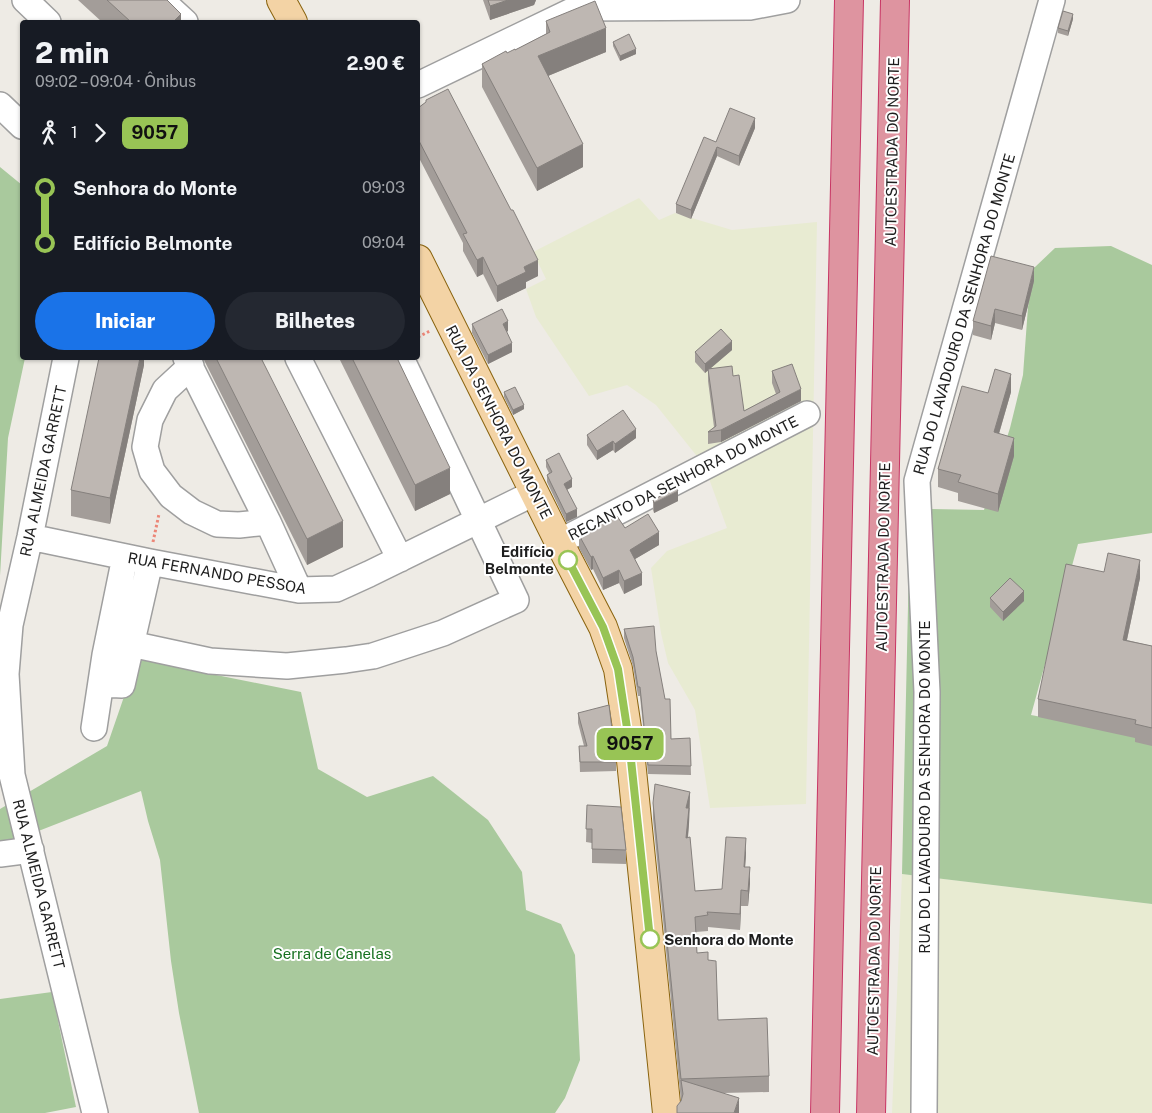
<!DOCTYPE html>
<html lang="pt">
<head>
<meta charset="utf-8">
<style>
	body { margin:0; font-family:"Public Sans",sans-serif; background:#242831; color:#f1f3f6; height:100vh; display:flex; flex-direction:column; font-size:19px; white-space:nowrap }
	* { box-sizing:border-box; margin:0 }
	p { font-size:16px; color:#9ea1a6 }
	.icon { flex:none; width:28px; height:28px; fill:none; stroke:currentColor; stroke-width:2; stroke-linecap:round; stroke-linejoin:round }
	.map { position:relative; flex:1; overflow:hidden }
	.sheet { position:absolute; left:20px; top:20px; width:400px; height:340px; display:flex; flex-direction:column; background:#171b24; border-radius:5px; box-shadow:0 1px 4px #0004 }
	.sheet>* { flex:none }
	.badge { padding:0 10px; border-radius:8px; font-size:18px; line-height:32px }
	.map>.badge { position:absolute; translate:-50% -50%; box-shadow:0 0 0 2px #fff }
	.legs { display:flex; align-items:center; gap:8px; height:55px; padding:0 15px; font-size:16px }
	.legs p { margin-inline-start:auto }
	.headline { display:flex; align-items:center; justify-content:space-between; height:85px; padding:0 15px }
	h1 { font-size:28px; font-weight:800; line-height:38px }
	.action { display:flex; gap:10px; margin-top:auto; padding:10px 15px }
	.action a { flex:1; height:58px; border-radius:30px; background:#1a73e8; color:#fff; font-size:20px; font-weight:800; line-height:58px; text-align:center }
	.action a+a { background:#242831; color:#f1f3f6 }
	ul { padding:0 15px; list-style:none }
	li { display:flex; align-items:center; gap:18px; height:55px; font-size:19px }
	li i { display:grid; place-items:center; width:8px; height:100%; margin:0 6px; background:currentColor }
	li i::after { content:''; width:12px; height:12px; margin:-6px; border:4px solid; border-radius:50%; background:#171b24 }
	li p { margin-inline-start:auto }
	li:first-child i { background:linear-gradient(#0000 50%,currentColor 0) }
	li:last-child i { background:linear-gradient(currentColor 50%,#0000 0) }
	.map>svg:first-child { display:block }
</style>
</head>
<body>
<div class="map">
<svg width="1152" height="1113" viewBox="0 0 1152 1113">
	<rect width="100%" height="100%" fill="#eeebe5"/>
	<path fill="#e8ebd2" d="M 639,198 L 659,220 L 675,213 L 732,230 L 817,222 L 806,804 L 710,808 L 695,710 L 668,663 L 661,633 L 651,568 L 667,551 L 727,528 L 704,465 L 656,405 L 627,385 L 589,396 L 536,317 L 526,289 L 546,279 L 533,252 Z
		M 902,874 L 1152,904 L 1152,1113 L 892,1113 Z"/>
	<path fill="#a9c99d" d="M 0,167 L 22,185 L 22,358 L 25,358 L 8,438 L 0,576 Z
		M 1111,246 L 1152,265 L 1152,533 L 1078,544 L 1031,715 L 1152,738 L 1152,904 L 902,874 L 910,517 L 931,509 L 984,510 L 1010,428 L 1023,375 L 1028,307 L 1034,268 L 1055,248 Z
		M 137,659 L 301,692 L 318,769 L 367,797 L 433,776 L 488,820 L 522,872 L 526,910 L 561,924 L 575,955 L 580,1060 L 565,1098 L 555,1113 L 199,1113 L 179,1013 L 171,961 L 160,860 L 148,821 L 141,791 L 0,846 L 0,809 L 107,746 Z
		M 52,992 L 76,1107 L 45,1113 L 0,1113 L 0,999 Z"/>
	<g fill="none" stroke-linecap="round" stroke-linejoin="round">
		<defs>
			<path id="minor" d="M 25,0 L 48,22
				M 161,0 L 185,22
				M 418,85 L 578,8 L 750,7 L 787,0
				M 0,105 L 22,126
				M 66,358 L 30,537 L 10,625 L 6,674 L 12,775 L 95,1113
				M 186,358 L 268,522 L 299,590
				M 298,358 L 400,559
				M 191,366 L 165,390 L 150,420 L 145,447 L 152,471 L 171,496 L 192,512 L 217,524 L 239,525 L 268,522
				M 30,537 L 150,562 L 299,590 L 336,589 L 369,574 L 534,493
				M 559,542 L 807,414
				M 131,644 L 210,661 L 287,666 L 346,660 L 373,656 L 443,633 L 516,600 L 401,358
				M 101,684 L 122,685 L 150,562
				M 94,728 L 105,655 L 125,557
				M 0,854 L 31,850
				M 924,1113 L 927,692 L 917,481 L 1052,0"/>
			<path id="major" d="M 281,0 L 293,22
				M 418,259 L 559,542 L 603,627 L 618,669 L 629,741 L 667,1113"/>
			<path id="highway" d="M 825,1113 L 849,0
				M 871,1113 L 895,0"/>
		</defs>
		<use href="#minor" stroke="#9f9f9f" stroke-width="28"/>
		<use href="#major" stroke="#89630e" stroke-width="30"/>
		<use href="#highway" stroke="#c83564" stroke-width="30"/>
		<path stroke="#ec8677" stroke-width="3" stroke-dasharray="2.5 2.5" stroke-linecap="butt" d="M 418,337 L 430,331
			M 153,542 L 159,514"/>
		<use href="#minor" stroke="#fff" stroke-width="25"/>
		<use href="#major" stroke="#f3d3a5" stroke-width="28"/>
		<use href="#highway" stroke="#de94a0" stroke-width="28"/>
	</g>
	<path fill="#a39d99" d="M 78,0 L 167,0 L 181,22 L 102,22 Z
		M 483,0 L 536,0 L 534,5 L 490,20 Z
		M 1073,19 L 1068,36 L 1058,33 L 1058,28 Z
		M 546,21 L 606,52 L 548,76 L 583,167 L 537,191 L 482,87 L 482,64 L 515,50 L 546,34 Z
		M 613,42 L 636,54 L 620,61 L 613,46 Z
		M 426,100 L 538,276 L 526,282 L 526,288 L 497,302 L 483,274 L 477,277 L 463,251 L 463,243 L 418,156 L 418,108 L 426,102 Z
		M 755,128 L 739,166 L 717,156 L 691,219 L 676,213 L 676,204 L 716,142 Z
		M 1034,281 L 1022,330 L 995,323 L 991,340 L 973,335 L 973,321 Z
		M 472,324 L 508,331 L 506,332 L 512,352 L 488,364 L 472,333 Z
		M 732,350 L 711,368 L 733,376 L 744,411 L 776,394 L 772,383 L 772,371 L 801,401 L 721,442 L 708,444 L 708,432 L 714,427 L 708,381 L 708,370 L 705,373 L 695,362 L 695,352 Z
		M 144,358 L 144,365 L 110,524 L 71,516 L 71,490 Z
		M 203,358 L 261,358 L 343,547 L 307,565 Z
		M 339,358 L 397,358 L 450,494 L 415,511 Z
		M 504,392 L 524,409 L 513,415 L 504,397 Z
		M 1011,392 L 999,434 L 1014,456 L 998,512 L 958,501 L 958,493 L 938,487 L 938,469 L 988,393 Z
		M 587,435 L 636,438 L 615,453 L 613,450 L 597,460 L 587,445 Z
		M 546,460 L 572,487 L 567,490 L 577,517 L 566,522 L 547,482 L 547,475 L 549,473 L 546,467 Z
		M 653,500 L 678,501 L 654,513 L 653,510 Z
		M 625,528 L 659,545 L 635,559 L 642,585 L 624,594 L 619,583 L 603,590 L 593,569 L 591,570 L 579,548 L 579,535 Z
		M 1104,572 L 1140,578 L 1127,640 L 1152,646 L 1152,746 L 1135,742 L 1135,738 L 1038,717 L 1038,699 Z
		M 990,598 L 1024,601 L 1003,621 L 990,607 Z
		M 624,629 L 656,651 L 671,739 L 690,738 L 691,775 L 648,774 L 640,696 L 638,696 L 633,666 L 624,638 Z
		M 578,713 L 616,762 L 616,771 L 580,772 L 579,746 L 584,746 L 578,723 Z
		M 690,792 L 689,824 L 688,838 L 695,891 L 722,889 L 746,854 L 745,867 L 750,883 L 748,906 L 741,906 L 740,930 L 708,927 L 708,931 L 696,932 L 697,953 L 708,960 L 718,1020 L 769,1076 L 769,1092 L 723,1093 L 739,1113 L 681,1101 L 653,819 L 653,803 Z
		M 587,805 L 626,850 L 626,864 L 592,863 L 592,843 L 586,842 Z"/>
	<path fill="#85807d" d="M 508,0 L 536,0 L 534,5 L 490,20 L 490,6 Z
		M 181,14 L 181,22 L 173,22 Z
		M 1073,14 L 1073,19 L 1068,36 L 1068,31 Z
		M 606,28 L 606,52 L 538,80 L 538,56 Z
		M 636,49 L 636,54 L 620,61 L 620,56 Z
		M 755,118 L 755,128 L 739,166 L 739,156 Z
		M 583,144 L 583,167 L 537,191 L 537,168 Z
		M 717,147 L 717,156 L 691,219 L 691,210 Z
		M 483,257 L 483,274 L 477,277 L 477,260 Z
		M 538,260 L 538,276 L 526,282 L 526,288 L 497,302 L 497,286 L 524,267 Z
		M 1034,267 L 1034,281 L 1022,330 L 1022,316 Z
		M 995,309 L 995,323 L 991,340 L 991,326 Z
		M 508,321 L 508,331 L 503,334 L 503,324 Z
		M 732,341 L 732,350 L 705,373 L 705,364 Z
		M 512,343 L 512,352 L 488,364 L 488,355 Z
		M 140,358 L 144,358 L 144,365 L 110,524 L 110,498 Z
		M 1011,374 L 1011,392 L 994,450 L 994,432 Z
		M 801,389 L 801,401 L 721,442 L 721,430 Z
		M 524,405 L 524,409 L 513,415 L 513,410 Z
		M 636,429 L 636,438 L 615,453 L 615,444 Z
		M 1014,438 L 1014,456 L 998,512 L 998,494 Z
		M 613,441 L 613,450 L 597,460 L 597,451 Z
		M 450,468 L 450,494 L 415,511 L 415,485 Z
		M 572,479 L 572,487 L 564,491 L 564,484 Z
		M 678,491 L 678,501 L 654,513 L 654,503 Z
		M 577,509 L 577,517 L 566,522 L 566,514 Z
		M 343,521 L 343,547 L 307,565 L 307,539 Z
		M 659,532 L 659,545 L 630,562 L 630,550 Z
		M 593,556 L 593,569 L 591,570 L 591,557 Z
		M 1140,560 L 1140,578 L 1123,658 L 1123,640 Z
		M 619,570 L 619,583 L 603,590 L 603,578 Z
		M 642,573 L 642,585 L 624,594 L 624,581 Z
		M 1024,591 L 1024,601 L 1003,621 L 1003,612 Z
		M 690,792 L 689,824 L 686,854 L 686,808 Z
		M 746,838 L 746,854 L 744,883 L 744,867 Z
		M 750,867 L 750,883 L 748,906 L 748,891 Z
		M 741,890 L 741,906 L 740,930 L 740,914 Z
		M 739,1098 L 739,1113 L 734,1113 Z"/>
	<path fill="#beb7b2" stroke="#85807d" d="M 107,0 L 167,0 L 181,14 L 173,22 L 131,22 Z
		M 488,0 L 508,0 L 490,6 Z
		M 595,1 L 606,28 L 538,56 L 583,144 L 537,168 L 482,64 L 506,51 L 507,53 L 515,49 L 515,50 L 550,32 L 546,21 Z
		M 1063,11 L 1073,14 L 1068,31 L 1058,28 Z
		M 629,34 L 636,49 L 620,56 L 613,42 Z
		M 448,89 L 511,210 L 513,210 L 538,260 L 524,267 L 526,272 L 497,286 L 483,257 L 477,260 L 463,234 L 467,233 L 418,139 L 418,108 L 426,102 L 426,100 Z
		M 730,108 L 755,118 L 739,156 L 717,147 L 691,210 L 676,204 L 704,137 L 716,142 Z
		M 991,256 L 1034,267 L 1022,316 L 995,309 L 991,326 L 973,321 Z
		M 502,309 L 508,321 L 503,324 L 512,343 L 488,355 L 472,324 Z
		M 721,329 L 732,341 L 705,364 L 695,352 Z
		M 99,358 L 140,358 L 110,498 L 71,490 Z
		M 216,358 L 261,358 L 343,521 L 307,539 Z
		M 352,358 L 397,358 L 450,468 L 415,485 Z
		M 792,364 L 801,389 L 721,430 L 708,432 L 716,426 L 708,369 L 732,366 L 733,376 L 739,375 L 744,411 L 780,392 L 772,371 Z
		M 995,369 L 1011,374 L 994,432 L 1014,438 L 998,494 L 958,482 L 961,475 L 938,469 L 962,386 L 988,393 Z
		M 515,387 L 524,405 L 513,410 L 504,392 Z
		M 623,410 L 636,429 L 615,444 L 613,441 L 597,451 L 587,435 Z
		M 559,453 L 572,479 L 564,484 L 577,509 L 566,514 L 547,475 L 552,472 L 546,460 Z
		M 676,488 L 678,491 L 654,503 L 653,500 Z
		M 648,514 L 659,532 L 630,550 L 642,573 L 624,581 L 619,570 L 603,578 L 593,556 L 591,557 L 579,535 L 617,516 L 625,528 Z
		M 1108,553 L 1140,560 L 1123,640 L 1152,646 L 1152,728 L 1135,724 L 1136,720 L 1038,699 L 1066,564 L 1104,572 Z
		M 1010,578 L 1024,591 L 1003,612 L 990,598 Z
		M 654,626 L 656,651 L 665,699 L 670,699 L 671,739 L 690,738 L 691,766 L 648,765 L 640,687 L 638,687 L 633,657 L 624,629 Z
		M 609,705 L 616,762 L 580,762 L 579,746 L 587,746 L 578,713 Z
		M 655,784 L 690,792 L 686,808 L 689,808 L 686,838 L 690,837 L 695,891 L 722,889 L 726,837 L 746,838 L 744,867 L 750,867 L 748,891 L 741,890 L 740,914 L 707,912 L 708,915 L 695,917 L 697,953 L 708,952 L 708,960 L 716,961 L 718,1020 L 767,1018 L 769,1076 L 681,1079 L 653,803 Z
		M 587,805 L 621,807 L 626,850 L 592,849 L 592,829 L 586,829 Z
		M 681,1080 L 739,1098 L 734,1113 L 677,1113 L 677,1106 L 681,1101 L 683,1094 Z"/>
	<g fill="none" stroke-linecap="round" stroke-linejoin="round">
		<defs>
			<path id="line-1" d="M 568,560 L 603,627 L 618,669 L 629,741 L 650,939"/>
		</defs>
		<use href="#line-1" stroke="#fff" stroke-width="11"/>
		<use href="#line-1" stroke="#98c455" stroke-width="8"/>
	</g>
	<g fill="#fff" stroke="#98c455" stroke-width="2.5">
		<circle cx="568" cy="560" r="9"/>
		<circle cx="650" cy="939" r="9"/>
	</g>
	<g text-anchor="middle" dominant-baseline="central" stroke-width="4" stroke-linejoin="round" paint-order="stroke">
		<g font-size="15" fill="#1e1e1e" stroke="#fff">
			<text transform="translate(892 152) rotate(-89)">AUTOESTRADA DO NORTE</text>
			<text transform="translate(964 314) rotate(-74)">RUA DO LAVADOURO DA SENHORA DO MONTE</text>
			<text transform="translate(499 422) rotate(63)">RUA DA SENHORA DO MONTE</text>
			<text transform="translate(43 471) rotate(-78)">RUA ALMEIDA GARRETT</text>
			<text transform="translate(683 478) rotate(-27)">RECANTO DA SENHORA DO MONTE</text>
			<text transform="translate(883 557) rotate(-89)">AUTOESTRADA DO NORTE</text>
			<text transform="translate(217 573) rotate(10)">RUA FERNANDO PESSOA</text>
			<text transform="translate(924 787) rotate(-90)">RUA DO LAVADOURO DA SENHORA DO MONTE</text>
			<text transform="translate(39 884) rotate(76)">RUA ALMEIDA GARRETT</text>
			<text transform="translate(874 961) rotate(-89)">AUTOESTRADA DO NORTE</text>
		</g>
		<g font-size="15" font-weight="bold" fill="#1e1e1e" stroke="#fff" text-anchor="end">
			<text x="554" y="551">Edifício<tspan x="554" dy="17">Belmonte</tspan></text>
			<text x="664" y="939" text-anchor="start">Senhora do Monte</text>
		</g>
		<g font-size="15" fill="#167120" stroke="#fff">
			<text x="332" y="953">Serra de Canelas</text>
		</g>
	</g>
</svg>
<b class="badge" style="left:630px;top:744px;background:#98c455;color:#111">9057</b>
<section class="sheet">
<div class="headline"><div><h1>2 min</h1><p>09:02 – 09:04 · Ônibus</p></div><b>2.90 €</b></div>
<div class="legs"><svg class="icon" aria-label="walk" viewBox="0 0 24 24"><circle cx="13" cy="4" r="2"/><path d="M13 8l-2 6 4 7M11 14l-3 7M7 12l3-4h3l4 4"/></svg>1<svg class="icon" aria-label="forward" viewBox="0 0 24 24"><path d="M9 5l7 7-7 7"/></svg><b class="badge" style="background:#98c455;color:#111">9057</b></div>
<ul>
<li><i style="color:#98c455"></i><b>Senhora do Monte</b><p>09:03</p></li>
<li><i style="color:#98c455"></i><b>Edifício Belmonte</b><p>09:04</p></li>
</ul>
<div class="action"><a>Iniciar</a><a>Bilhetes</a></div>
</section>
</div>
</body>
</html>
